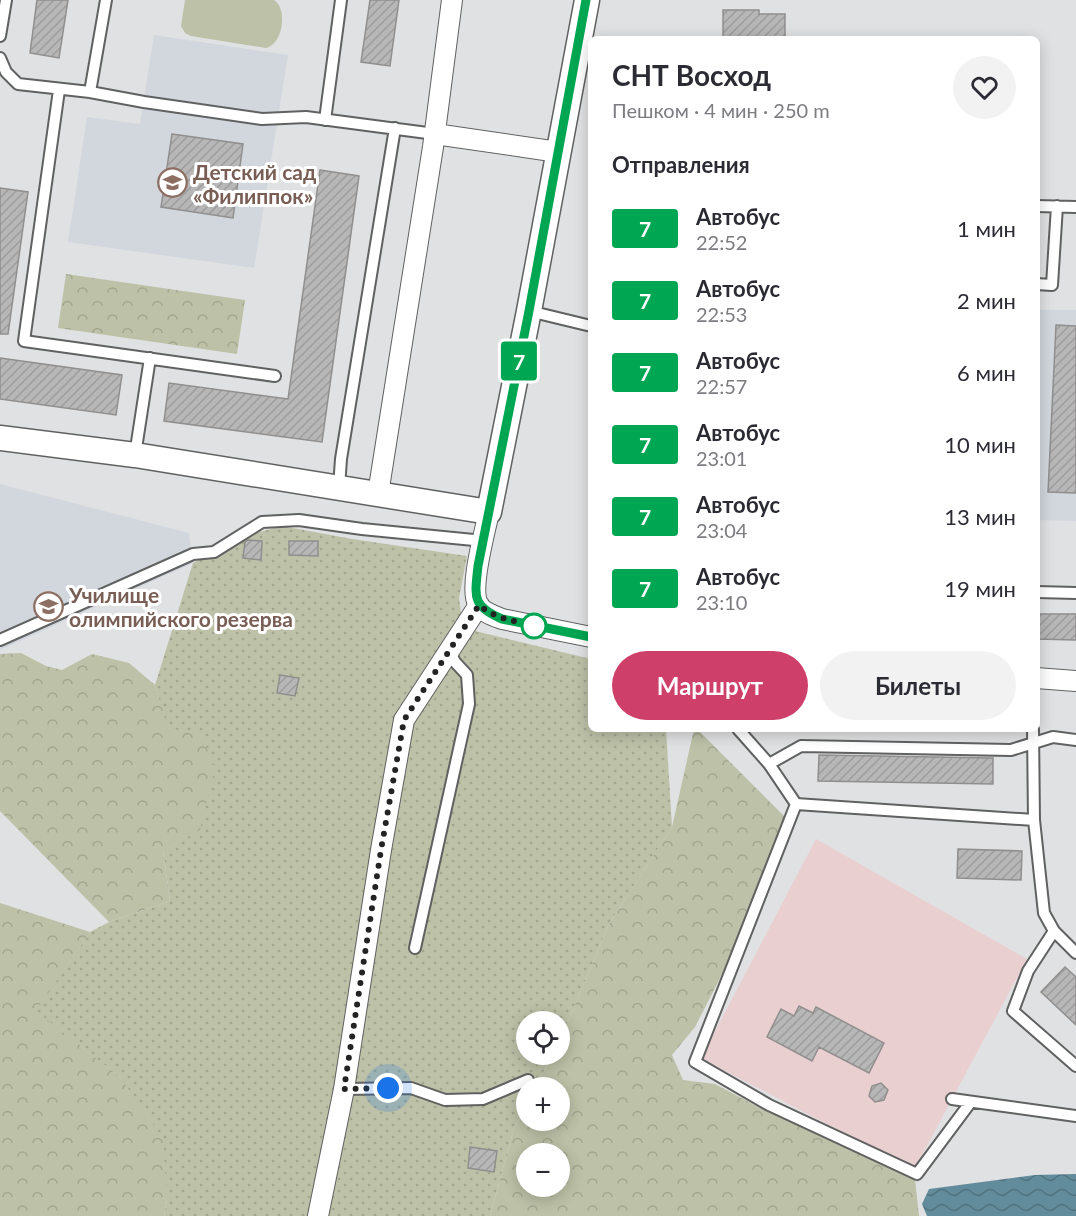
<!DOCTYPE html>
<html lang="ru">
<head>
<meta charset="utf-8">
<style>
	body { margin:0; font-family:Lato,sans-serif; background:#f2f2f3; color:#2b2b33; height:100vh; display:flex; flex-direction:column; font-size:22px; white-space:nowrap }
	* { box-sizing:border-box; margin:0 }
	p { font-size:20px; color:#7c7c81 }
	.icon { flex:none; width:33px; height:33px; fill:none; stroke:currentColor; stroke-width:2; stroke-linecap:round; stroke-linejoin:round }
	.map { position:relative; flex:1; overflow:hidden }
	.details { position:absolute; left:588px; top:36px; width:452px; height:696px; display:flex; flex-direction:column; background:#fff; border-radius:9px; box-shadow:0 3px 15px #0003 }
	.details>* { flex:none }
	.badge { padding:0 12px; border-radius:4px; font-size:21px; line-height:39px }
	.fabs { position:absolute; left:516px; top:1011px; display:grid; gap:12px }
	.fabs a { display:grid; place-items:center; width:54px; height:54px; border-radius:50%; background:#fff; box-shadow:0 3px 15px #0003; font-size:30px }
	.you { position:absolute; width:30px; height:30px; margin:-15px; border:4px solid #fff; border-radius:50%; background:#1a73e8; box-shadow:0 0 0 9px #1a73e833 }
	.map>.badge { position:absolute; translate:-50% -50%; box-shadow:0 0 0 3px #fff }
	h2 { padding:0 24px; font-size:22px; line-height:54px }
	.round { display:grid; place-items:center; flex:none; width:63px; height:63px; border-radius:32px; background:#f2f2f3 }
	.headline { display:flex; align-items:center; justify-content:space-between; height:102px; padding:0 24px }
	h1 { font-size:28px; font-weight:700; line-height:45px }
	.button { display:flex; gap:12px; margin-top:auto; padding:12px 24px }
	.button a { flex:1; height:69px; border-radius:36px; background:#ce4069; color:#fff; font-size:24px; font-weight:700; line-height:69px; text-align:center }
	.button a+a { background:#f2f2f3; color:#2b2b33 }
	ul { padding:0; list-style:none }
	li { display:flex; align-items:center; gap:18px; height:72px; padding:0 24px }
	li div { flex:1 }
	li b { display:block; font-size:22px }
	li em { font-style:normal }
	li .badge { min-width:66px; font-weight:700; text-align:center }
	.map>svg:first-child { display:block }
</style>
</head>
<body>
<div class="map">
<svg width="1076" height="1216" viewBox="0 0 1076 1216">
	<defs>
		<pattern id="grass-dots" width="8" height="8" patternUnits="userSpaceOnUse" patternTransform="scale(1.5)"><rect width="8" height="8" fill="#bdc1a7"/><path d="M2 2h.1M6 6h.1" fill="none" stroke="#a2a68f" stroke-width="1.8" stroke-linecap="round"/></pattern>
		<pattern id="forest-crowns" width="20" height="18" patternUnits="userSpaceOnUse" patternTransform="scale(1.5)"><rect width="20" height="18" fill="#bdc1a7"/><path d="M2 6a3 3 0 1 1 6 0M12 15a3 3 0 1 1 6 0" fill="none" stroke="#a2a68f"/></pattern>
		<pattern id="water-waves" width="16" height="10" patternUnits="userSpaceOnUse" patternTransform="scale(1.5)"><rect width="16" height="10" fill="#628c9c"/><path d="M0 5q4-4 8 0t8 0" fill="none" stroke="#50727f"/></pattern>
		<pattern id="building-hatch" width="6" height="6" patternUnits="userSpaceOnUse" patternTransform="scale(1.5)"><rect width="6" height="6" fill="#b8b7b7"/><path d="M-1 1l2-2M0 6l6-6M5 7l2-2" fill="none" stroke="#9e9d9d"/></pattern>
	</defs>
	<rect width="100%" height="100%" fill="#e0e1e2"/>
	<path fill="#d2d7de" d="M 154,35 L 288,55 L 254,268 L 68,242 L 87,117 L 140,124 Z
		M 1036,310 L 1076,310 L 1076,521 L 1037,520 Z
		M 0,484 L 189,533 L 193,563 L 0,650 Z"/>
	<path fill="#eacfd1" d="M 816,839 L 1027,959 L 914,1170 L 701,1058 Z"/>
	<path fill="url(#grass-dots)" d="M 282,526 L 352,539 L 467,556 L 459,598 L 463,628 L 591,659 L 591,729 L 666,729 L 672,827 L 609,924 L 560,1040 L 560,1022 L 526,1022 L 526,1054 L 553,1055 L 535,1087 L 526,1088 L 526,1104 L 514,1128 L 490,1216 L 164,1216 L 167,1200 L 120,1077 L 35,1011 L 90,932 L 109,922 L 170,901 L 163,851 L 200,829 L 201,735 L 167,728 L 155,685 L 193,563 L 252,534 Z"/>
	<path fill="url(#forest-crowns)" fill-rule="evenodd" d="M 66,274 L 245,300 L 237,354 L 58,328 Z
		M 21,653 L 46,666 L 62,670 L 92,654 L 129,663 L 155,685 L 168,728 L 201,734 L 215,768 L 200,830 L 163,851 L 170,901 L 109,922 L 0,811 L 0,654 Z
		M 694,729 L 697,729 L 789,821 L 741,937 L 695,1027 L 672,1055 L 683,1080 L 715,1084 L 766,1111 L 914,1170 L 919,1216 L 490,1216 L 514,1128 L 526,1104 L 526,1120 L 560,1120 L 560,1088 L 535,1087 L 553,1055 L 560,1054 L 560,1040 L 609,924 L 672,827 ZM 526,1154 L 560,1154 L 560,1186 L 526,1186 Z
		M 0,903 L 90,932 L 36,1011 L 120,1077 L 163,1138 L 167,1200 L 164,1216 L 0,1216 Z"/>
	<path fill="#bdc1a7" d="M 185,0 L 274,0 C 288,9 283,44 266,48 L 191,36 L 185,33 L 181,26 Z"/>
	<path fill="url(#water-waves)" d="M 1076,1174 L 1076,1216 L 927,1216 L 922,1204 L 929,1189 L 1035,1175 Z"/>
	<path fill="url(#building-hatch)" stroke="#908f8e" stroke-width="1.5" d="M 37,0 L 68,0 L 59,58 L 30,53 Z
		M 370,0 L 399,0 L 390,66 L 361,62 Z
		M 723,10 L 759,10 L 759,14 L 785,14 L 785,39 L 723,39 Z
		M 172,134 L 243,144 L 233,218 L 161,207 Z
		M 320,170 L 359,176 L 322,442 L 164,421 L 169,383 L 288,399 Z
		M 0,188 L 28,192 L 8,334 L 0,334 Z
		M 1056,325 L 1076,326 L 1076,493 L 1048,492 Z
		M 0,358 L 122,375 L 116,415 L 0,399 Z
		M 248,540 L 262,541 L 261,560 L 243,558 L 245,542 Z
		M 289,541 L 318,541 L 318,556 L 289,555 Z
		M 1036,614 L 1076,614 L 1076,640 L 1036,639 Z
		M 280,675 L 299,678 L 295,696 L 277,693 Z
		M 819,755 L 993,758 L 993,784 L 818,781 Z
		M 958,849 L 1022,851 L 1021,880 L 957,878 Z
		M 1065,967 L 1076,977 L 1076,1025 L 1041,992 Z
		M 799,1006 L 813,1013 L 816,1007 L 884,1043 L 869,1073 L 819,1047 L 812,1061 L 767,1037 L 781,1009 L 794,1016 Z
		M 881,1083 L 888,1090 L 884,1100 L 875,1102 L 869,1096 L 872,1086 Z
		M 470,1147 L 497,1151 L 494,1172 L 468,1168 Z"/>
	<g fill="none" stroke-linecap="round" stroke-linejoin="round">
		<defs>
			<path id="service" d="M 0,36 L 6,0
				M 0,58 L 6,72 L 18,84 L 90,92 L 106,0
				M 59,90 L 24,341 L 275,376
				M 90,92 L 144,102 L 262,119 L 306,117 L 435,134
				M 325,120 L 341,0
				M 1036,206 L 1076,207
				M 1036,284 L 1052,285 L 1057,206
				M 529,311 L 591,326
				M 135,455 L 150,358
				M 339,487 L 341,459 L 395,128
				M 1036,592 L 1076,593
				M 0,640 L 193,554 L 214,552 L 262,522 L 299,520 L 362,529 L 484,541
				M 738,729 L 769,764 L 796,804
				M 1033,729 L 1034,820 L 1044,913 L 1054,931 L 1076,953
				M 769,764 L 801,746 L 1011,750 L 1053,737 L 1076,740
				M 796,804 L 695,1062 L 769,1105 L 917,1174 L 970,1103
				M 796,804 L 1034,820
				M 1054,931 L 1028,971 L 1013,1011 L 1076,1066
				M 415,948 L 469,704 L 467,675 L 455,662 L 449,651
				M 344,1089 L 411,1088 L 445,1100 L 483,1099 L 528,1080
				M 952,1099 L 1076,1116"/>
			<path id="minor" d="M 435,134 L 558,152
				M 378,494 L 433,147 L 452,0
				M 489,512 C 485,532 469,587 478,604 C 482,612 494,616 502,619 L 591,637
				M 1036,678 L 1076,681
				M 318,1216 L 344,1089 L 381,850 L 404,720 L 479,605"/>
			<path id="tertiary" d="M 0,438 L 135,455 L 489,512 L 529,311 L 587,0"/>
		</defs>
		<use href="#service" stroke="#606161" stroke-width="14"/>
		<use href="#minor" stroke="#606161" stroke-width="22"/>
		<use href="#tertiary" stroke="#606161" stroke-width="27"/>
		<use href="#service" stroke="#fff" stroke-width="10"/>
		<use href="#minor" stroke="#fff" stroke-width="20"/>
		<use href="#tertiary" stroke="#fff" stroke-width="24"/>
	</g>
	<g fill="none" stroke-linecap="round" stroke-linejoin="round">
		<defs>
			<path id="line" d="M 586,0 L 529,311 L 478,566 C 475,596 471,606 502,619 L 591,637"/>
		</defs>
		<use href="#line" stroke="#fff" stroke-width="14"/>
		<use href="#line" stroke="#00a651" stroke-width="9"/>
		<path stroke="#232323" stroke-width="6" stroke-dasharray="0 10.8" d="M 388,1088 L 344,1089 L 381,850 L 404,720 L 479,605 C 497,620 514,620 534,626"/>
	</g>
	<defs>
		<symbol id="school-ring" viewBox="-11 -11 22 22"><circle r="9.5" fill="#fff" stroke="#8d6e63" stroke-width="1.5"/><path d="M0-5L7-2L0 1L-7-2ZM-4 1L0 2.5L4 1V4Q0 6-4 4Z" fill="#8d6e63"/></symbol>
		<symbol id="university-ring" viewBox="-11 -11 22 22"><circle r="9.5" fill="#fff" stroke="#8d6e63" stroke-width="1.5"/><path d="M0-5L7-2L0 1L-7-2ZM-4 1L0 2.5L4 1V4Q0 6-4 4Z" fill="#8d6e63"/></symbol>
	</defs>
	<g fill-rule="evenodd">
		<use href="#school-ring" x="156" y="166" width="33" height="33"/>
		<use href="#university-ring" x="32" y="590" width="33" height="33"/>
	</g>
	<circle fill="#fff" stroke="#00a651" stroke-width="3" cx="534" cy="626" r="12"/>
	<g text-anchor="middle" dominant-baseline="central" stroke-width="6" stroke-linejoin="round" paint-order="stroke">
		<g font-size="21" font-weight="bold" fill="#785e54" stroke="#fff" text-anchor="start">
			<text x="193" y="171">Детский сад<tspan x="193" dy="24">«Филиппок»</tspan></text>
			<text x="69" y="594">Училище<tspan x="69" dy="24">олимпийского резерва</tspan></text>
		</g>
	</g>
</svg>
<div class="fabs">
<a><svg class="icon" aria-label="locate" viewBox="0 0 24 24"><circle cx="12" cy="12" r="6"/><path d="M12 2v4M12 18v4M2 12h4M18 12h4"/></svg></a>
<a>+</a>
<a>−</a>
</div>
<div class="you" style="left:388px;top:1088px"></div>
<b class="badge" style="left:519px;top:361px;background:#00a651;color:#fff">7</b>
<section class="details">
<div class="headline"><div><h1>СНТ Восход</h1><p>Пешком · 4 мин · 250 m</p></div><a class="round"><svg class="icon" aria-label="heart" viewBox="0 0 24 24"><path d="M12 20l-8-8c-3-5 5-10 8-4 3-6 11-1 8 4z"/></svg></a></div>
<h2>Отправления</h2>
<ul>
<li><span class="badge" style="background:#00a651;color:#fff">7</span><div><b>Автобус</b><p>22:52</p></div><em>1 мин</em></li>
<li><span class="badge" style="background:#00a651;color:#fff">7</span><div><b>Автобус</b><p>22:53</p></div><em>2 мин</em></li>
<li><span class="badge" style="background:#00a651;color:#fff">7</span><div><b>Автобус</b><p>22:57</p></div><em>6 мин</em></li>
<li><span class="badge" style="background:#00a651;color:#fff">7</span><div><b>Автобус</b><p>23:01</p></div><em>10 мин</em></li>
<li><span class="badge" style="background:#00a651;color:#fff">7</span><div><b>Автобус</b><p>23:04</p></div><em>13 мин</em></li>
<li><span class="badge" style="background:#00a651;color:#fff">7</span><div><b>Автобус</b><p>23:10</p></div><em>19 мин</em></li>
</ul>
<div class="button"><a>Маршрут</a><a>Билеты</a></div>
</section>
</div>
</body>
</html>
